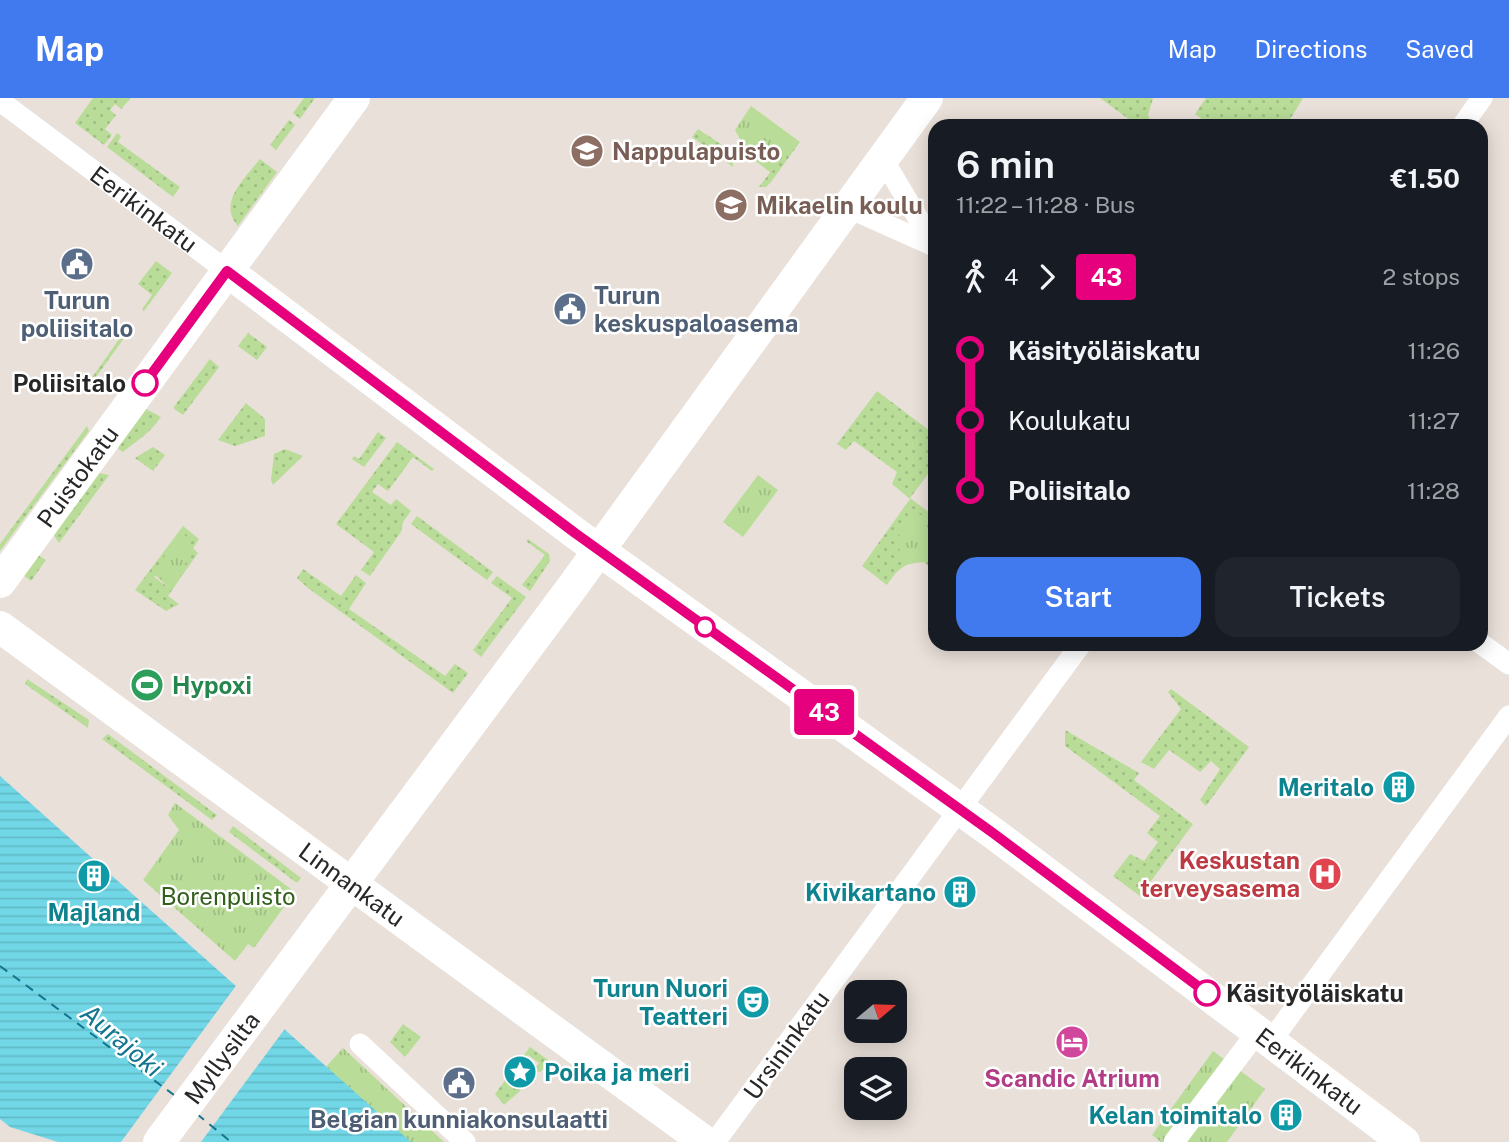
<!DOCTYPE html>
<html lang="en">
<head>
<meta charset="utf-8">
<style>
	body { margin:0; font-family:"Public Sans",sans-serif; background:#20242c; color:#f1f3f6; height:100vh; display:flex; flex-direction:column; font-size:26px; white-space:nowrap }
	* { box-sizing:border-box; margin:0 }
	p { font-size:23px; color:#9ea1a6 }
	.icon { flex:none; width:38px; height:38px; fill:none; stroke:currentColor; stroke-width:2; stroke-linecap:round; stroke-linejoin:round }
	.map { position:relative; flex:1; overflow:hidden }
	.sheet { position:absolute; left:928px; top:21px; width:560px; height:532px; display:flex; flex-direction:column; background:#171b24; border-radius:21px; box-shadow:0 4px 18px #0003 }
	.sheet>* { flex:none }
	.badge { padding:0 14px; border-radius:5px; font-size:24px; line-height:46px }
	.needle { width:46px; rotate:71deg }
	.buttons { position:absolute; left:844px; top:882px; display:grid; gap:14px }
	.buttons a { display:grid; place-items:center; width:63px; height:63px; border-radius:14px; background:#171b24; box-shadow:0 4px 18px #0003; font-size:35px }
	.map>.badge { position:absolute; translate:-50% -50%; box-shadow:0 0 0 4px #fff }
	.legs { display:flex; align-items:center; gap:10px; height:77px; padding:0 28px; font-size:23px }
	.legs p { margin-inline-start:auto }
	.head { display:flex; align-items:center; justify-content:space-between; height:119px; padding:0 28px }
	h1 { font-size:38px; font-weight:600; line-height:52px }
	.button { display:flex; gap:14px; margin-top:auto; padding:14px 28px }
	.button a { flex:1; height:80px; border-radius:21px; background:#4179ef; color:#fff; font-size:28px; font-weight:600; line-height:80px; text-align:center }
	.button a+a { background:#20242c; color:#f1f3f6 }
	ul { padding:0 28px; list-style:none }
	li { display:flex; align-items:center; gap:24px; height:70px; font-size:26px }
	li i { display:grid; place-items:center; width:10px; height:100%; margin:0 9px; background:currentColor }
	li i::after { content:''; width:18px; height:18px; margin:-9px; border:5px solid; border-radius:50%; background:#171b24 }
	li p { margin-inline-start:auto }
	li:first-child i { background:linear-gradient(#0000 50%,currentColor 0) }
	li:last-child i { background:linear-gradient(currentColor 50%,#0000 0) }
	header { display:flex; align-items:center; gap:42px; box-sizing:border-box; height:98px; padding:0 35px; background:#4179ef; color:#fff }
	header strong { font-size:33px }
	nav { display:flex; gap:38px; margin-inline-start:auto; font-size:24px }
	.map>svg:first-child { display:block }
</style>
</head>
<body>
<header>
<strong>Map</strong>
<nav><a>Map</a><a>Directions</a><a>Saved</a></nav>
</header>
<div class="map">
<svg width="1509" height="1044" viewBox="0 0 1509 1044">
	<defs>
		<pattern id="grass-dots" width="8" height="8" patternUnits="userSpaceOnUse" patternTransform="scale(1.75)"><rect width="8" height="8" fill="#b9dd98"/><path d="M2 2h.1M6 6h.1" fill="none" stroke="#9fbe83" stroke-width="1.8" stroke-linecap="round"/></pattern>
		<pattern id="park-tufts" width="24" height="20" patternUnits="userSpaceOnUse" patternTransform="scale(1.75)"><rect width="24" height="20" fill="#b9dd98"/><path d="M3 7l-1-3M5 7V3M7 7l1-3M15 17l-1-3M17 17v-4M19 17l1-3" fill="none" stroke="#9fbe83"/></pattern>
		<pattern id="water-rules" width="6" height="5" patternUnits="userSpaceOnUse" patternTransform="scale(1.75)"><rect width="6" height="5" fill="#71d7e7"/><path d="M0 2.5h6" fill="none" stroke="#62b9c6"/></pattern>
	</defs>
	<rect width="100%" height="100%" fill="#e9e0d9"/>
	<path fill="url(#grass-dots)" fill-rule="evenodd" d="M 93,0 L 131,0 L 121,11 L 115,6 L 110,12 L 116,17 L 105,31 L 112,37 L 104,47 L 75,25 Z
		M 304,0 L 315,0 L 300,21 L 293,15 Z
		M 1100,0 L 1153,0 L 1148,17 L 1153,28 L 1138,28 Z
		M 1206,0 L 1303,0 L 1286,28 L 1211,28 L 1195,16 Z
		M 289,22 L 295,27 L 276,52 L 270,47 Z
		M 698,31 C 712,41 734,50 733,69 L 692,39 Z
		M 117,35 L 121,38 L 118,44 L 180,89 L 173,99 L 107,49 Z
		M 796,41 L 800,44 L 771,84 L 766,89 L 759,89 Z
		M 260,61 L 277,74 L 238,128 C 217,105 245,80 260,61 Z
		M 156,163 L 172,175 L 144,213 L 142,211 L 152,197 L 138,186 Z
		M 127,230 L 130,232 L 93,283 L 91,281 Z
		M 248,235 L 267,249 L 257,262 L 238,248 Z
		M 210,261 L 219,269 L 183,317 L 173,310 Z
		M 877,293 L 934,336 L 934,368 L 910,400 L 934,418 L 934,472 L 924,464 C 903,465 898,471 887,487 L 862,468 L 910,401 L 892,386 L 897,374 L 854,343 L 846,352 L 837,346 Z
		M 246,305 L 265,321 L 265,338 L 235,348 L 218,342 Z
		M 146,311 L 161,319 C 147,338 140,340 123,354 L 116,349 Z
		M 87,328 L 89,333 L 0,453 L 0,446 Z
		M 378,334 L 386,340 L 364,369 L 352,361 L 354,358 L 359,361 Z
		M 397,344 L 434,371 L 432,373 L 413,359 L 388,393 L 378,386 L 372,394 L 391,407 L 396,401 L 411,413 L 403,424 L 401,434 L 370,478 L 361,472 L 374,454 L 336,426 Z
		M 153,349 L 165,357 L 153,373 L 135,360 Z
		M 285,351 L 303,358 L 273,387 L 271,382 L 274,356 Z
		M 99,375 L 109,377 L 59,445 L 53,436 Z
		M 417,418 L 493,474 L 487,482 L 411,426 Z
		M 183,428 L 199,441 L 193,450 L 198,455 L 168,498 L 179,506 L 166,513 L 135,492 ZM 189,448 L 188,455 L 168,489 L 154,479 Z
		M 528,441 L 549,456 L 550,463 L 530,493 L 522,487 L 545,457 L 526,443 Z
		M 38,457 L 46,462 L 31,483 L 23,477 Z
		M 303,471 L 341,498 L 356,477 L 366,485 L 349,511 L 445,578 L 455,566 L 468,575 L 453,595 L 308,490 L 297,480 Z
		M 497,478 L 526,499 L 481,559 L 473,552 L 512,500 L 491,485 Z
		M 27,581 L 89,622 L 88,630 L 25,586 Z
		M 1171,591 L 1249,649 L 1206,708 L 1200,702 L 1220,671 L 1211,663 L 1200,674 L 1169,652 L 1154,671 L 1141,664 L 1181,611 L 1168,594 Z
		M 1065,632 L 1139,675 L 1134,682 L 1193,726 L 1140,798 L 1113,778 L 1130,756 L 1144,763 L 1158,744 L 1147,735 L 1160,718 L 1065,648 Z
		M 108,636 L 217,717 L 212,722 L 102,641 Z
		M 233,728 L 301,780 L 297,785 L 229,734 Z
		M 403,926 L 421,939 L 405,959 L 390,944 Z
		M 530,949 L 551,964 L 540,974 L 533,973 L 539,965 L 528,957 L 523,965 L 529,970 L 521,981 L 520,993 L 504,1007 L 495,996 Z"/>
	<path fill="url(#park-tufts)" d="M 751,8 L 796,41 L 771,75 L 749,58 L 735,32 Z
		M 758,377 L 778,392 L 743,439 L 723,424 Z
		M 918,416 L 925,418 L 934,428 L 934,455 L 924,464 L 909,465 C 890,450 898,425 918,416 Z
		M 185,437 L 190,442 L 190,459 L 168,489 L 153,475 L 178,439 Z
		M 175,705 L 295,794 L 254,850 L 248,846 L 235,863 L 143,782 L 179,732 L 168,717 Z
		M 343,950 L 444,1044 L 258,1044 Z
		M 1213,953 L 1265,991 L 1227,1044 L 1161,1044 L 1152,1037 Z"/>
	<path fill="url(#water-rules)" d="M 0,678 L 411,1044 L 58,1044 L 10,1029 L 0,1021 Z"/>
	<path fill="#e9e0d9" d="M 238,885 L 287,928 L 201,1044 L 121,1044 Z"/>
	<g fill="none" stroke-linecap="round" stroke-linejoin="round">
		<path stroke="#14758e" stroke-width="2" stroke-dasharray="9 7" stroke-linecap="butt" d="M 0,868 L 174,997
			M 197,1016 L 231,1044"/>
		<g stroke="#fff" stroke-width="21">
			<path id="s1" d="M 0,3 L 227,173"/>
			<path d="M 1462,28 L 1482,0"/>
			<path d="M 884,63 L 934,147"/>
			<path d="M 849,110 L 934,148"/>
			<path d="M 1480,545 L 1509,566"/>
			<path d="M 1271,943 L 1509,618"/>
			<path d="M 360,946 L 465,1044"/>
			<path d="M 715,1044 L 1081,546"/>
			<path d="M 1174,1044 L 1258,933"/>
		</g>
		<g stroke="#fff" stroke-width="32">
			<path id="s2" d="M 227,173 L 575,435 L 993,735 L 1404,1044"/>
			<path id="s3" d="M 0,484 L 354,0"/>
			<path id="s4" d="M 0,529 L 705,1044"/>
			<path id="s5" d="M 159,1044 L 573,488 L 927,0"/>
		</g>
	</g>
	<g fill="none" stroke-linecap="round" stroke-linejoin="round">
		<defs>
			<path id="line-1" d="M 145,285 L 227,173 L 575,435 L 993,735 L 1207,895"/>
		</defs>
		<use href="#line-1" stroke="#fff" stroke-width="16"/>
		<use href="#line-1" stroke="#e6007e" stroke-width="10"/>
	</g>
	<defs>
		<symbol id="school-disc" viewBox="-11 -11 22 22"><circle r="9.5" fill="#8d6e63" stroke="#fff"/><path d="M0-5L7-2L0 1L-7-2ZM-4 1L0 2.5L4 1V4Q0 6-4 4Z" fill="#fff"/></symbol>
		<symbol id="civic-disc" viewBox="-11 -11 22 22"><circle r="9.5" fill="#5c6f8a" stroke="#fff"/><path d="M-.6-6.5H3V-4.5H.6V-3L4-1V1h2V6H-6V1h2V-1L-.6-3ZM-1.2 2.5V6h2.4V2.5Z" fill="#fff"/></symbol>
		<symbol id="stadium-disc" viewBox="-11 -11 22 22"><circle r="9.5" fill="#2e9e5b" stroke="#fff"/><path d="M0-5a6.5 5 0 1 0 0 10a6.5 5 0 1 0 0-10ZM-3.5-1.8h7v3.6h-7Z" fill="#fff"/></symbol>
		<symbol id="building-disc" viewBox="-11 -11 22 22"><circle r="9.5" fill="#0f9aa8" stroke="#fff"/><path d="M-4-6H4V6H1V3H-1V6H-4ZM-2.5-4.3h1.7v1.8h-1.7ZM.8-4.3h1.7v1.8H.8ZM-2.5-1h1.7V.8h-1.7ZM.8-1h1.7V.8H.8Z" fill="#fff"/></symbol>
		<symbol id="hospital-disc" viewBox="-11 -11 22 22"><circle r="9.5" fill="#e0444e" stroke="#fff"/><path d="M-5-5h3v3.5h4V-5h3V5h-3V1.5h-4V5h-3Z" fill="#fff"/></symbol>
		<symbol id="theatre-disc" viewBox="-11 -11 22 22"><circle r="9.5" fill="#0f9aa8" stroke="#fff"/><path d="M-5-5.5Q0-4 5-5.5V0Q5 5 0 6Q-5 5-5 0ZM-3.3-2.5H-1v1.5H-3.3ZM1-2.5H3.3v1.5H1ZM-2.8 1Q0 5.5 2.8 1Z" fill="#fff"/></symbol>
		<symbol id="hotel-disc" viewBox="-11 -11 22 22"><circle r="9.5" fill="#d1479c" stroke="#fff"/><path d="M-6-4.5h1.5V1H6V5H4.5V3h-9V5H-6ZM-4 0a1.8 1.8 0 1 1 3.6 0ZM.5 0V-2.5h3Q6-2.5 6 0Z" fill="#fff"/></symbol>
		<symbol id="sight-disc" viewBox="-11 -11 22 22"><circle r="9.5" fill="#0f9aa8" stroke="#fff"/><path d="M0-6L1.8-2.2L6-1.7L2.9 1.2L3.7 5.4L0 3.3L-3.7 5.4L-2.9 1.2L-6-1.7L-1.8-2.2Z" fill="#fff"/></symbol>
	</defs>
	<g fill-rule="evenodd">
		<use href="#school-disc" x="568" y="34" width="38" height="38"/>
		<use href="#school-disc" x="712" y="88" width="38" height="38"/>
		<use href="#civic-disc" x="58" y="147" width="38" height="38"/>
		<use href="#civic-disc" x="551" y="192" width="38" height="38"/>
		<use href="#stadium-disc" x="128" y="568" width="38" height="38"/>
		<use href="#building-disc" x="1380" y="670" width="38" height="38"/>
		<use href="#hospital-disc" x="1306" y="757" width="38" height="38"/>
		<use href="#building-disc" x="75" y="759" width="38" height="38"/>
		<use href="#building-disc" x="941" y="775" width="38" height="38"/>
		<use href="#theatre-disc" x="734" y="885" width="38" height="38"/>
		<use href="#hotel-disc" x="1053" y="925" width="38" height="38"/>
		<use href="#sight-disc" x="501" y="955" width="38" height="38"/>
		<use href="#civic-disc" x="440" y="966" width="38" height="38"/>
		<use href="#building-disc" x="1267" y="998" width="38" height="38"/>
	</g>
	<g fill="#fff" stroke="#e6007e" stroke-width="3.5">
		<circle cx="145" cy="285" r="12"/>
		<circle cx="705" cy="529" r="9"/>
		<circle cx="1207" cy="895" r="12"/>
	</g>
	<g text-anchor="middle" dominant-baseline="central" stroke-width="5" stroke-linejoin="round" paint-order="stroke">
		<g font-size="24" font-weight="bold" fill="#785e54" stroke="#fff" text-anchor="start">
			<text x="612" y="53">Nappulapuisto</text>
			<text x="756" y="107">Mikaelin koulu</text>
		</g>
		<g font-size="24" fill="#272727" stroke="#fff">
			<text stroke="none"><textPath href="#s1" startOffset="180">Eerikinkatu</textPath></text>
			<text stroke="none"><textPath href="#s3" startOffset="131">Puistokatu</textPath></text>
			<text stroke="none"><textPath href="#s4" startOffset="436">Linnankatu</textPath></text>
			<text transform="translate(786 947) rotate(-54)">Ursininkatu</text>
			<text stroke="none"><textPath href="#s5" startOffset="105">Myllysilta</textPath></text>
			<text stroke="none"><textPath href="#s2" startOffset="1346">Eerikinkatu</textPath></text>
		</g>
		<g font-size="24" font-weight="bold" fill="#4e5e75" stroke="#fff">
			<text x="594" y="197" text-anchor="start">Turun<tspan x="594" dy="28">keskuspaloasema</tspan></text>
			<text x="77" y="202">Turun<tspan x="77" dy="28">poliisitalo</tspan></text>
			<text x="459" y="1021">Belgian kunniakonsulaatti</text>
		</g>
		<g font-size="24" font-weight="bold" fill="#272727" stroke="#fff" text-anchor="end">
			<text x="126" y="285">Poliisitalo</text>
			<text x="1226" y="895" text-anchor="start">Käsityöläiskatu</text>
		</g>
		<g font-size="24" font-weight="bold" fill="#27864d" stroke="#fff" text-anchor="start">
			<text x="172" y="587">Hypoxi</text>
		</g>
		<g font-size="24" font-weight="bold" fill="#0d838f" stroke="#fff" text-anchor="end">
			<text x="1374" y="689">Meritalo</text>
			<text x="936" y="794">Kivikartano</text>
			<text x="94" y="814" text-anchor="middle">Majland</text>
			<text x="728" y="890">Turun Nuori<tspan x="728" dy="28">Teatteri</tspan></text>
			<text x="544" y="974" text-anchor="start">Poika ja meri</text>
			<text x="1262" y="1017">Kelan toimitalo</text>
		</g>
		<g font-size="24" font-weight="bold" fill="#be3a42" stroke="#fff" text-anchor="end">
			<text x="1300" y="762">Keskustan<tspan x="1300" dy="28">terveysasema</tspan></text>
		</g>
		<g font-size="24" fill="#335f1d" stroke="#fff">
			<text x="228" y="798">Borenpuisto</text>
		</g>
		<g font-size="24" font-weight="bold" fill="#b23c85" stroke="#fff">
			<text x="1072" y="980">Scandic Atrium</text>
		</g>
		<g font-size="26" font-style="italic" fill="#14758e" stroke="#fff">
			<text transform="translate(122 942) rotate(40)">Aurajoki</text>
		</g>
	</g>
</svg>
<div class="buttons">
<a><svg class="needle" viewBox="-14 -14 28 28"><path d="M0-13l5 13h-10z" fill="#e53935"/><path d="M0 13l5-13h-10z" fill="#9ea1a6"/></svg></a>
<a><svg class="icon" aria-label="layers" viewBox="0 0 24 24"><path d="M12 4l9 5-9 5-9-5zM3 14l9 5 9-5"/></svg></a>
</div>
<b class="badge" style="left:824px;top:614px;background:#e6007e;color:#fff">43</b>
<section class="sheet">
<div class="head"><div><h1>6 min</h1><p>11:22 – 11:28 · Bus</p></div><b>€1.50</b></div>
<div class="legs"><svg class="icon" aria-label="walk" viewBox="0 0 24 24"><circle cx="13" cy="4" r="2"/><path d="M13 8l-2 6 4 7M11 14l-3 7M7 12l3-4h3l4 4"/></svg>4<svg class="icon" aria-label="forward" viewBox="0 0 24 24"><path d="M9 5l7 7-7 7"/></svg><b class="badge" style="background:#e6007e;color:#fff">43</b><p>2 stops</p></div>
<ul>
<li><i style="color:#e6007e"></i><b>Käsityöläiskatu</b><p>11:26</p></li>
<li><i style="color:#e6007e"></i><span>Koulukatu</span><p>11:27</p></li>
<li><i style="color:#e6007e"></i><b>Poliisitalo</b><p>11:28</p></li>
</ul>
<div class="button"><a>Start</a><a>Tickets</a></div>
</section>
</div>
</body>
</html>
